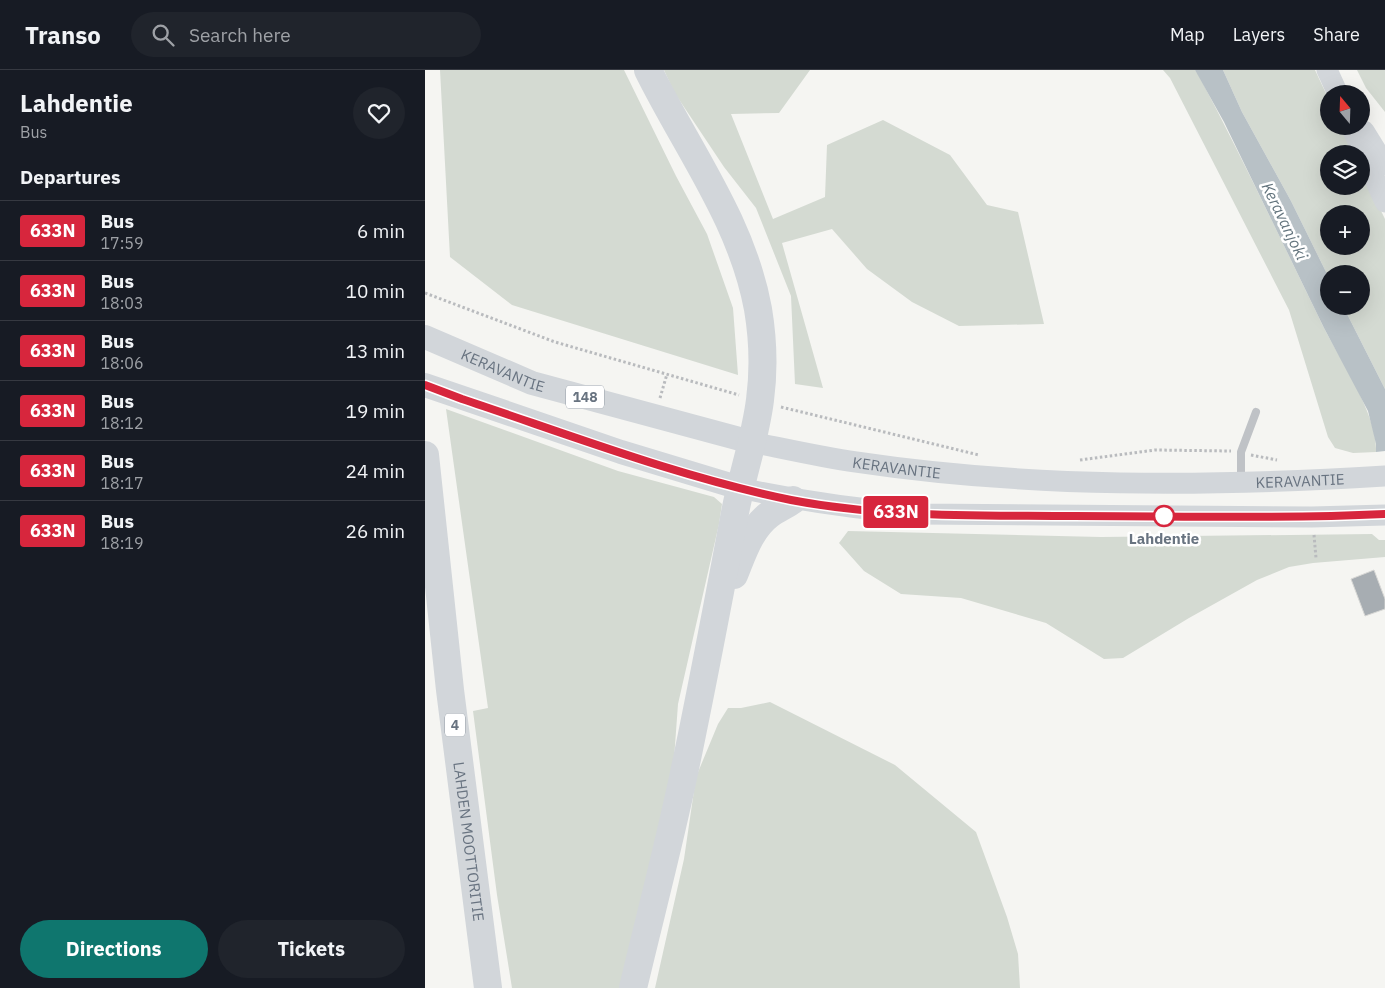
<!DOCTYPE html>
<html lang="en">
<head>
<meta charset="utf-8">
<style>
	body { margin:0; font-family:"IBM Plex Sans",sans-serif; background:#20242c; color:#f1f3f6; height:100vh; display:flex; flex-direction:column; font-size:19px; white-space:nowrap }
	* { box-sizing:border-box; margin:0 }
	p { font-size:16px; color:#9ea1a6 }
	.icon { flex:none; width:28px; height:28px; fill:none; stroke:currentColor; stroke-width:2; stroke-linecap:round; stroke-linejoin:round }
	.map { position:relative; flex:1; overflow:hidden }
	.details { display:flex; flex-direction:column; background:#171b24; width:425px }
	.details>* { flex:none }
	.badge { padding:0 10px; border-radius:4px; font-size:18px; line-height:32px }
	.needle { width:32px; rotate:341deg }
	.fabs { position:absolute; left:895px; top:15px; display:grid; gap:10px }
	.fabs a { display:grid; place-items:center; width:50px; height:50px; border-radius:50%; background:#171b24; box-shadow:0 5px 20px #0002; font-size:25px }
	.map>.badge { position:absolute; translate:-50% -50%; box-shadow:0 0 0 2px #fff }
	h2 { padding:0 20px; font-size:19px; line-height:45px }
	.round { display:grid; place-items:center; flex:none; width:52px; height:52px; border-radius:26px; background:#20242c }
	.summary { display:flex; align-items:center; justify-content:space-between; height:85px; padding:0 20px }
	h1 { font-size:24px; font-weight:700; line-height:38px }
	.primary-button { display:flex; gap:10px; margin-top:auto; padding:10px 20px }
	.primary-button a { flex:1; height:58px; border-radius:30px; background:#0f766e; color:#fff; font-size:20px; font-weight:700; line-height:58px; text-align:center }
	.primary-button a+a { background:#20242c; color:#f1f3f6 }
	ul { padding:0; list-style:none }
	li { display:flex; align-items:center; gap:15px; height:60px; padding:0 20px; border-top:1px solid #363941 }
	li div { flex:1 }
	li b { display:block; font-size:19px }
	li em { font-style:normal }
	li .badge { min-width:55px; font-weight:700; text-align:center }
	header { display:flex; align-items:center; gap:30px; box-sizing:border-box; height:70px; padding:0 25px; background:#171b24; border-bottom:1px solid #363941 }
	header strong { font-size:24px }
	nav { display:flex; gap:28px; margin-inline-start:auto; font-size:18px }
	.search { width:350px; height:45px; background:#20242c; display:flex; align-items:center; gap:12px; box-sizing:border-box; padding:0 18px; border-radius:28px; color:#9ea1a6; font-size:19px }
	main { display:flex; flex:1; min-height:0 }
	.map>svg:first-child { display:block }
</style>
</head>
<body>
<header>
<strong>Transo</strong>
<div class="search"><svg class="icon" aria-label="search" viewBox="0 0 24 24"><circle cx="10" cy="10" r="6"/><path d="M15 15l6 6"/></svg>Search here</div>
<nav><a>Map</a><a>Layers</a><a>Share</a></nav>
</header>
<main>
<section class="details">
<div class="summary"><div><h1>Lahdentie</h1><p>Bus</p></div><a class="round"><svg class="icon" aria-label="heart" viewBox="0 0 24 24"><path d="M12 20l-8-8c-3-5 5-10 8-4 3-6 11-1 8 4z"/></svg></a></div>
<h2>Departures</h2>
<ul>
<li><span class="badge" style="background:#d7263d;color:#fff">633N</span><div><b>Bus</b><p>17:59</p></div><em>6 min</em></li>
<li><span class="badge" style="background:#d7263d;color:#fff">633N</span><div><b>Bus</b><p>18:03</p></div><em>10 min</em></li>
<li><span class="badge" style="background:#d7263d;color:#fff">633N</span><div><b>Bus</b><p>18:06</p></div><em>13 min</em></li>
<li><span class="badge" style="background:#d7263d;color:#fff">633N</span><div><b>Bus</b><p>18:12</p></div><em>19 min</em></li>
<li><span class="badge" style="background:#d7263d;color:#fff">633N</span><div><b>Bus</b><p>18:17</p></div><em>24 min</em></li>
<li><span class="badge" style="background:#d7263d;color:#fff">633N</span><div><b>Bus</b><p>18:19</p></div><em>26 min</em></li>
</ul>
<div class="primary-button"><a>Directions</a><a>Tickets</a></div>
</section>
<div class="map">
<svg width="960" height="918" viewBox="0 0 960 918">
	<rect width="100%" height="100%" fill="#f5f5f2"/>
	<path fill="#d4dad2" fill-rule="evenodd" d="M 15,0 L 199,0 L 251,106 L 282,164 L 308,238 L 313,305 L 87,235 L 25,187 Z
		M 239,0 L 385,0 L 354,43 L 306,44 L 348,149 L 400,127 L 402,75 L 458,50 L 525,85 L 562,135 L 593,142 L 619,254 L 534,256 L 487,232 L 442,199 L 407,159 L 357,173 L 398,318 L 370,314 L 366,226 L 331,138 L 299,97 L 249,22 Z
		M 738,0 L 770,0 L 773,4 C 817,87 857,172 898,256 C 915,290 953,345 951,382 L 928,383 L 910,378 L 903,367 L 864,240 L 745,8 Z
		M 798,0 L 890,0 L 904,30 L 904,56 L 916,56 L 929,84 L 904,84 L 904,116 L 936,116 L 936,100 L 960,149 L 960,319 L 918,236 L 936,236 L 936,204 L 904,204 L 904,208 L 866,131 L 817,42 ZM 904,144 L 936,144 L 936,176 L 904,176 Z
		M 932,0 L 960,0 L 960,42 L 941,18 Z
		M 21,339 L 193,401 L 289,427 L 297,434 L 294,454 L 253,634 L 248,703 L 199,918 L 87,918 L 72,825 L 48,641 L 63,638 Z
		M 423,461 L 676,467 L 947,464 L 954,470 L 960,470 L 960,487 L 888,493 L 864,497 L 832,510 L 764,548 L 698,588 L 679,589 L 621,553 L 536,528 L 476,524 L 439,501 L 414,473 Z
		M 345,632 L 470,695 L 551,762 L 582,847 L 593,884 L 595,918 L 230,918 L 259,789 L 271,707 L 293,654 L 303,638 L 316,638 Z"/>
	<path fill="#b8c1c6" d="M 770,0 L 798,0 L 817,42 L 866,131 L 904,208 L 904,236 L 918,236 L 960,319 L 960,381 L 951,382 L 951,374 L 943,341 L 899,258 L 799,52 Z"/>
	<path fill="#a7adb2" stroke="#d7d7d5" d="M 949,500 L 960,529 L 960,539 L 940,546 L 926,509 Z"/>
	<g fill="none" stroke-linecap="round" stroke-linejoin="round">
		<path stroke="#b9bbbe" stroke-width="3" stroke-dasharray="2.5 2.5" stroke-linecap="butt" d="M 0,223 L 130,272 L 314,325
			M 235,328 L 242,304
			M 356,337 L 554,385
			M 826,385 L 852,390
			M 655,390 L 730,380 L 806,381
			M 889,465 L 891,488"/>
		<path stroke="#bfc2c6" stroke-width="8" d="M 816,410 L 816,382 L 831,342"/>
		<g stroke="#d2d6da" stroke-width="21">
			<path d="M 902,0 L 913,24"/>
			<path d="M 926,56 L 960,132"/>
			<path d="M 939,61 L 960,95"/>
			<path id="s1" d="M 326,372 C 361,379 396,387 431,392 C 605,418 784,417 960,406"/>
			<path d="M 315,418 C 375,431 430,439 492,444 L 887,447 L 960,445"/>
		</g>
		<g stroke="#d2d6da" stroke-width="24">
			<path id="s2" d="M 0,267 L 107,313 L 326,372"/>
			<path d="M 0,315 L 196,382 L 315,418"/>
		</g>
		<g stroke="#d2d6da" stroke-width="28">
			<path id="s3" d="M 0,385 L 25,620 L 63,918"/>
			<path d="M 309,505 C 318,483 325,459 345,444 C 352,439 361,435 368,430"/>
			<path d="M 208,918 C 225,846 244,775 259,703 C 277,618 293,533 309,448 C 316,408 330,370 335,330 C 339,300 338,269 333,239 C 317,151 262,79 223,0"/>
		</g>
	</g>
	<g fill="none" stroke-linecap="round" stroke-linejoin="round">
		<defs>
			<path id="line" d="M 0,315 L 37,329 C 145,365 254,407 366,430 C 459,448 554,445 648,446 C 752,446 856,449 960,444"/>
		</defs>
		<use href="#line" stroke="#fff" stroke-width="11"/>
		<use href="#line" stroke="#d7263d" stroke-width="8"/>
	</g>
	<circle fill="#fff" stroke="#d7263d" stroke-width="2.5" cx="739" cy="446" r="10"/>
	<g text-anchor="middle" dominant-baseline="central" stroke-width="5" stroke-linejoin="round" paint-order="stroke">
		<g fill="#fff" stroke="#959da6" stroke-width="1">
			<rect x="141" y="315.5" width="38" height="23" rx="4"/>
			<rect x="20" y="643.5" width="20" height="23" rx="4"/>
		</g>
		<g font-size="14" font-weight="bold" fill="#687380">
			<text x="160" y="327">148</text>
			<text x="30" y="655">4</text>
		</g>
		<g font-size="15" fill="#687380" stroke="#fff">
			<text stroke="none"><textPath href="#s2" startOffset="85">KERAVANTIE</textPath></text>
			<text stroke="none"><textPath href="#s1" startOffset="148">KERAVANTIE</textPath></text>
			<text stroke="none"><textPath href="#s1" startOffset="552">KERAVANTIE</textPath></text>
			<text stroke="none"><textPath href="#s3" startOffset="389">LAHDEN MOOTTORITIE</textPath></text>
		</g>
		<g font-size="15" font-weight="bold" fill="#687380" stroke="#fff">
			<text x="739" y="468">Lahdentie</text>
		</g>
		<g font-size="16" font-style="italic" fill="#63747d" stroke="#fff">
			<text transform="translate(860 151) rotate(64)">Keravanjoki</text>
		</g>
	</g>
</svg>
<div class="fabs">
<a><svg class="needle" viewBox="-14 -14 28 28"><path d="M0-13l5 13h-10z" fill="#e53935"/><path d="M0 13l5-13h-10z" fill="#9ea1a6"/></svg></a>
<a><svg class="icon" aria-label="layers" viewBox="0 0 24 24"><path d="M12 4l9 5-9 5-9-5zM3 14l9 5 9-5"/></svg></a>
<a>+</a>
<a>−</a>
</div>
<b class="badge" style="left:471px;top:442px;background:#d7263d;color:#fff">633N</b>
</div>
</main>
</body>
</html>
